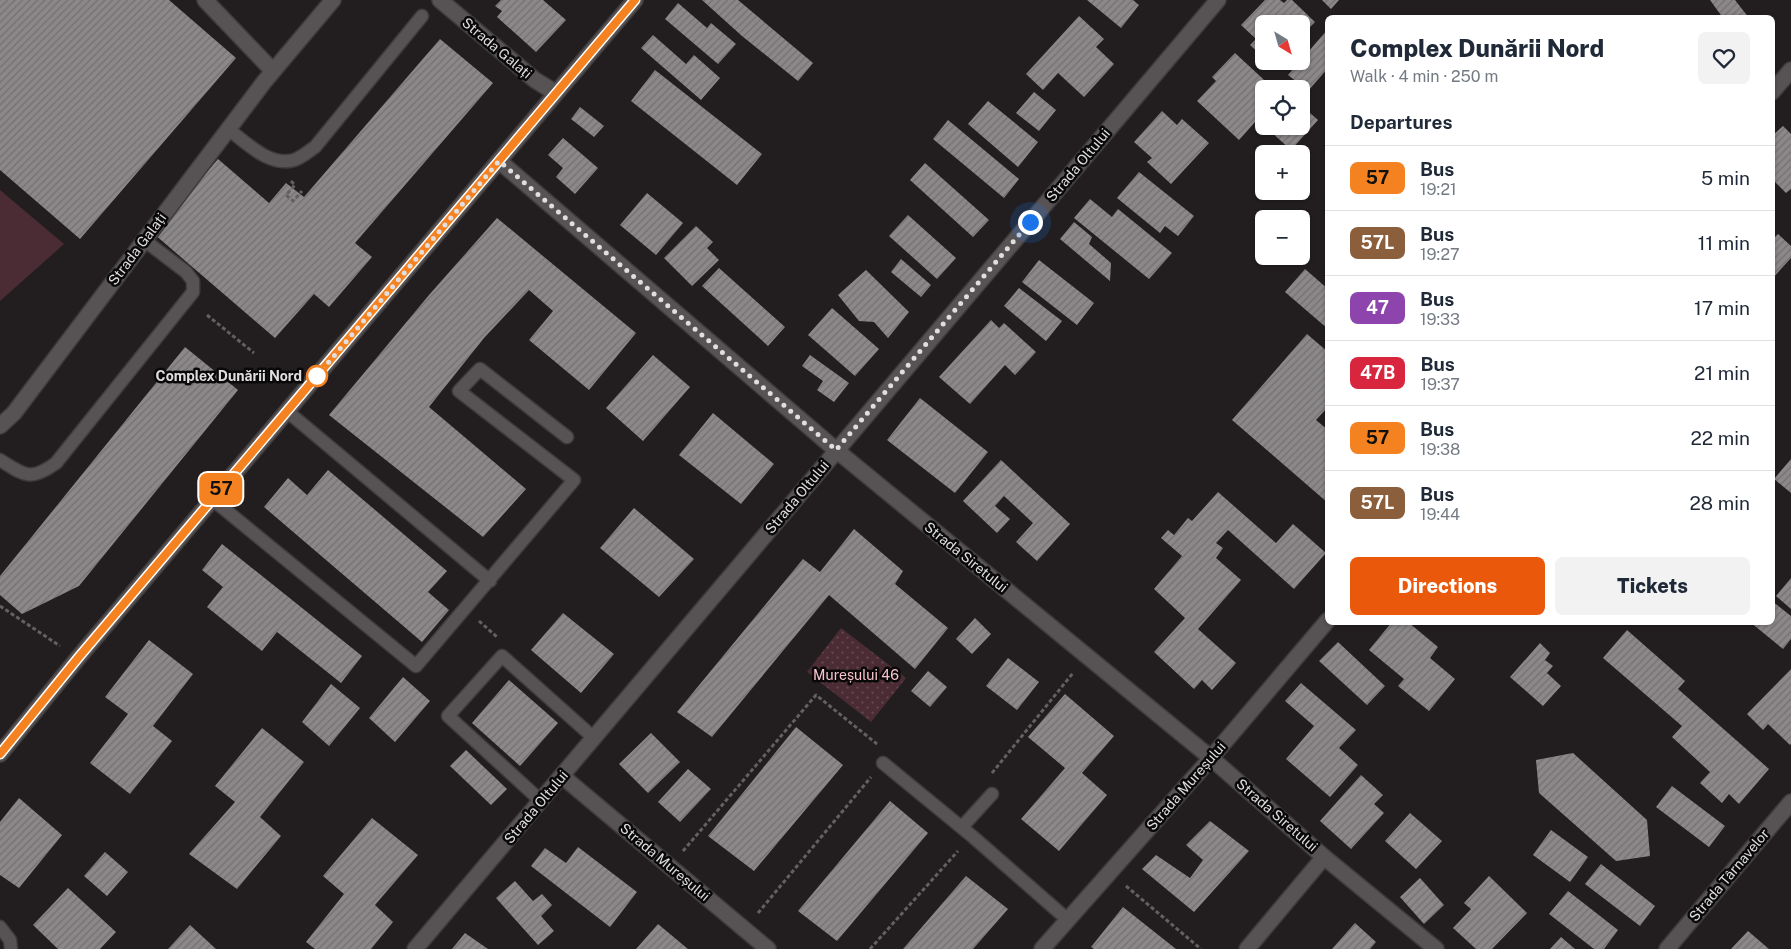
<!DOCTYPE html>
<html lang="en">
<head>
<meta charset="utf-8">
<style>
	body { margin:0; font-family:"Public Sans",sans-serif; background:#f2f2f3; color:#1f2937; height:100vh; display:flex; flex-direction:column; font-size:19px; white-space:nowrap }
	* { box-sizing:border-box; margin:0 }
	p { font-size:16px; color:#747a83 }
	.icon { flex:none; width:28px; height:28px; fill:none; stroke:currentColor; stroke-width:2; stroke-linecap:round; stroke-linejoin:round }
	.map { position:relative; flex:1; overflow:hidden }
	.panel { position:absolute; left:1325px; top:15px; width:450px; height:610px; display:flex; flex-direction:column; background:#fff; border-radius:8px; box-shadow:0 1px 4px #0004 }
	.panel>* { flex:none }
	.badge { padding:0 10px; border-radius:8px; font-size:18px; line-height:32px }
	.needle { width:32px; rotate:143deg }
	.tools { position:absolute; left:1255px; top:15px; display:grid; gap:10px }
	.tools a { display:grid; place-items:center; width:55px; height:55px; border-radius:8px; background:#fff; box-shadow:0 1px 4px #0004; font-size:25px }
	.you { position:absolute; width:25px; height:25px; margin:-12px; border:4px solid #fff; border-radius:50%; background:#1a73e8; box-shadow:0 0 0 8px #1a73e833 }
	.map>.badge { position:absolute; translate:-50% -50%; box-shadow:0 0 0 2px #fff }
	h2 { padding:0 25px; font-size:19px; line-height:45px }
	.round { display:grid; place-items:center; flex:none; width:52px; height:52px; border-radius:8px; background:#f2f2f3 }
	.overview { display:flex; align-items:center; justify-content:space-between; height:85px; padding:0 25px }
	h1 { font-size:24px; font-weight:800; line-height:38px }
	.cta { display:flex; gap:10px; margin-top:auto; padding:10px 25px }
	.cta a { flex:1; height:58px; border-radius:8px; background:#ea580c; color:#fff; font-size:20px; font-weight:800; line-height:58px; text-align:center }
	.cta a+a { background:#f2f2f3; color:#1f2937 }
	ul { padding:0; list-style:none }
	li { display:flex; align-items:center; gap:15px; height:65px; padding:0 25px; border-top:1px solid #e0e1e3 }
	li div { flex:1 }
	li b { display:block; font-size:19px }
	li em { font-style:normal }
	li .badge { min-width:55px; font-weight:700; text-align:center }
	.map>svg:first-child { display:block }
</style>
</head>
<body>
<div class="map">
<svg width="1791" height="949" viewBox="0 0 1791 949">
	<defs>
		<pattern id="park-dots" width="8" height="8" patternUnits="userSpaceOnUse" patternTransform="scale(1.25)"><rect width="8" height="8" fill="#4b2c34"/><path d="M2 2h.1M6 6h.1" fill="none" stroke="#654a51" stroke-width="1.8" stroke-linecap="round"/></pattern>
		<pattern id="building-hatch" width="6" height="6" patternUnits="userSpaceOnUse" patternTransform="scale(1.25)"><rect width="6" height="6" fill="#8c8889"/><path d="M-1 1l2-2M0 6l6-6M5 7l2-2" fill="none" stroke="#727070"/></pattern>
	</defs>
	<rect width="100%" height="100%" fill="#221e1f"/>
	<path fill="#4b2c34" d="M 0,190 L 64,244 L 0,301 Z"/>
	<path fill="url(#park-dots)" d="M 841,628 L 906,678 L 871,722 L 807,672 Z"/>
	<path fill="url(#building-hatch)" d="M 0,0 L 169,0 L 236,58 L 80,239 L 0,170 Z
		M 501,0 L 543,0 L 566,20 L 536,52 L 497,17 L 502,11 L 495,6 Z
		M 702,0 L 738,0 L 813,63 L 798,81 L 742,36 Z
		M 1087,0 L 1133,0 L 1139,5 L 1121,28 Z
		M 1265,0 L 1280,0 L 1284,3 L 1287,0 L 1292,0 L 1315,22 L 1301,36 L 1301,24 L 1264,24 L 1264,58 L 1250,45 L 1256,39 L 1241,25 Z
		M 1322,0 L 1339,0 L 1331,9 Z
		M 1710,0 L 1735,0 L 1749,18 L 1723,18 Z
		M 678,3 L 707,28 L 711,23 L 736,44 L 718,64 L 665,19 Z
		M 1079,16 L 1104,39 L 1096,47 L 1114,64 L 1084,97 L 1058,73 L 1043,90 L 1026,74 Z
		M 1328,29 L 1328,68 L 1308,91 L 1288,75 Z
		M 653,35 L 686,64 L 694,55 L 720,78 L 701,100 L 641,48 Z
		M 440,39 L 493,83 L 355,243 L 372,257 L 329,307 L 314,294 L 275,338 L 154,234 L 218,159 L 269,203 L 286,183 L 304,197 Z
		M 1235,53 L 1274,89 L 1264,89 L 1264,112 L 1239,140 L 1197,101 L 1216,81 L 1212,77 Z
		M 655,70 L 762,154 L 737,185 L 631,101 Z
		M 1034,92 L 1056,110 L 1039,131 L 1016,113 Z
		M 988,101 L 1038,142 L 1018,167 L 968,124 Z
		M 1301,105 L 1318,120 L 1291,150 L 1269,130 L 1273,126 L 1301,126 Z
		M 580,107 L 604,126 L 594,137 L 571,119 Z
		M 1162,111 L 1177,125 L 1182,119 L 1209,143 L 1171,184 L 1147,162 L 1152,158 L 1134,142 Z
		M 948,120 L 1019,179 L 1004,198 L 933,139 Z
		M 1783,126 L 1791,134 L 1791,189 L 1786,193 L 1772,179 L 1772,136 Z
		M 563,138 L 598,168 L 575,194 L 556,177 L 563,168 L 548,155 Z
		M 925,163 L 989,220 L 973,237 L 910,180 Z
		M 1139,172 L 1194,216 L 1178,236 L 1165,226 L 1160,233 L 1117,198 Z
		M 647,193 L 683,223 L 656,255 L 620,225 Z
		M 1090,199 L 1112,217 L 1118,209 L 1172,253 L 1149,279 L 1074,218 Z
		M 908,215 L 956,258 L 937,279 L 889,236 Z
		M 497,218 L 636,333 L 589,390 L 529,340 L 553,311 L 529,290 L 484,338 L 429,407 L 526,489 L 483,537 L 329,415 L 429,295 Z
		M 1074,222 L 1092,237 L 1089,244 L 1111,263 L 1110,281 L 1060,239 Z
		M 696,226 L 713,242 L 707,248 L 719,260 L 692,286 L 664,258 Z
		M 1778,234 L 1791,246 L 1791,258 L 1772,279 L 1772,240 Z
		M 901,259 L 931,285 L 921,297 L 891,272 Z
		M 1039,260 L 1094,303 L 1077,325 L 1022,282 Z
		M 719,268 L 785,327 L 768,346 L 702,286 Z
		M 1305,269 L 1328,289 L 1328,329 L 1285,292 Z
		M 866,270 L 909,312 L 888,338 L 874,322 L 859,321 L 838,295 Z
		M 1019,288 L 1062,321 L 1046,341 L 1004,306 Z
		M 832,308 L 879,349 L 855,376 L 808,335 Z
		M 991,320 L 999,328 L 1004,323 L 1036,352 L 1015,375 L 1005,365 L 970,404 L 939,377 Z
		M 1307,334 L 1328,352 L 1328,407 L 1316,420 L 1328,430 L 1328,503 L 1232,420 Z
		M 185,347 L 238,390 L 79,586 L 22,614 L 0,595 L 0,576 Z
		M 653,355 L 690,387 L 643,441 L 606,408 Z
		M 810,355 L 849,383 L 834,402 L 817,390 L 823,381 L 802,366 Z
		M 920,398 L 988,452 L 955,493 L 887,440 Z
		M 713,413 L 774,464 L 741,504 L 679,455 Z
		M 1791,459 L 1791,493 L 1774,479 Z
		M 1001,460 L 1070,524 L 1037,561 L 1016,542 L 1033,523 L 1004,496 L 995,506 L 1010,519 L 997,533 L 963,501 Z
		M 328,470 L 447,571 L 428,592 L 449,610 L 422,642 L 264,507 L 288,478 L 307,495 Z
		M 1218,492 L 1276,543 L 1293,524 L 1326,553 L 1294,589 L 1228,530 L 1216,543 L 1223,548 L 1216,558 L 1241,580 L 1198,629 L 1236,663 L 1212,690 L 1202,680 L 1194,689 L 1154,652 L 1185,618 L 1154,589 L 1182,556 L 1161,538 L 1168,530 L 1174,535 L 1188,518 L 1192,521 Z
		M 634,508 L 694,559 L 659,597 L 600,548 Z
		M 854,529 L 903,571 L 895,584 L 948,628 L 915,669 L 829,595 L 712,737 L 677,712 L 803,559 L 820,572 Z
		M 222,544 L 362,656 L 341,683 L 277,632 L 262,651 L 207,607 L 223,587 L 202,570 Z
		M 1791,578 L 1791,609 L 1776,596 Z
		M 1772,601 L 1791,616 L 1791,639 L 1783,649 L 1750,622 L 1772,622 Z
		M 563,613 L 614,654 L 581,693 L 531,650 Z
		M 975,618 L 991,634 L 972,654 L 956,639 Z
		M 1392,622 L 1408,622 L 1438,647 L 1430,658 L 1455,679 L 1429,711 L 1398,686 L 1404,679 L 1369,650 Z
		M 1627,630 L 1685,681 L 1678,689 L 1769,769 L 1739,804 L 1729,794 L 1722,803 L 1700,783 L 1710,772 L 1672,737 L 1682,726 L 1603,658 Z
		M 149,640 L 193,674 L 153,726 L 172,741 L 130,794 L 90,763 L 128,714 L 105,697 Z
		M 1338,642 L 1385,686 L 1367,705 L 1319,661 Z
		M 1540,643 L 1550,653 L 1545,660 L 1553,666 L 1547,673 L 1561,686 L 1543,706 L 1510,677 Z
		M 1008,658 L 1039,682 L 1017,710 L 986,686 Z
		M 1791,669 L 1791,744 L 1790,745 L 1768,724 L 1763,730 L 1747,714 Z
		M 928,671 L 947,687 L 930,707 L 911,691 Z
		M 403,677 L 430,701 L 395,742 L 369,718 Z
		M 509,680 L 558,723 L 520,766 L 472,723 Z
		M 1301,683 L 1356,730 L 1339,748 L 1358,765 L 1330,797 L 1286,759 L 1314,726 L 1285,701 Z
		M 331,684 L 360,708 L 329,746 L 302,722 Z
		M 1065,694 L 1114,736 L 1082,773 L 1107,795 L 1059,851 L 1021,819 L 1065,768 L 1028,737 Z
		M 796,727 L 843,765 L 754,871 L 708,836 Z
		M 262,728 L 304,762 L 260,817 L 281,836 L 237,889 L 189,854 L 235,802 L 215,786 Z
		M 651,733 L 680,762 L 648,793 L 619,764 Z
		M 466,750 L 507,789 L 491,805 L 450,766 Z
		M 1573,753 L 1647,820 L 1650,856 L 1616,861 L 1539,793 L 1536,760 Z
		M 688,769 L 711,789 L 680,822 L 658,802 Z
		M 1361,775 L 1383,795 L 1374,804 L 1384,813 L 1351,849 L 1320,821 Z
		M 1672,786 L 1725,826 L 1709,847 L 1656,807 Z
		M 19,798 L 62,835 L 19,888 L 0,875 L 0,822 Z
		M 890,801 L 928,833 L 837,941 L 798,911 Z
		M 1410,813 L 1442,841 L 1416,869 L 1385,841 Z
		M 372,818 L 418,855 L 375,905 L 393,922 L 371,949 L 315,949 L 306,942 L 344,894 L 323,876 Z
		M 1210,821 L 1249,851 L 1194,912 L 1142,869 L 1156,855 L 1190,878 L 1203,860 L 1186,845 Z
		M 1551,830 L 1588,857 L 1570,882 L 1533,855 Z
		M 578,847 L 637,892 L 610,927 L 531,866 L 545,848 L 566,863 Z
		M 105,852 L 128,872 L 107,896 L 84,876 Z
		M 1601,864 L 1655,906 L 1640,926 L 1585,884 Z
		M 966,876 L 1008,909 L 973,949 L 903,949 Z
		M 1489,876 L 1527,913 L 1492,949 L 1476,949 L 1453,928 L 1471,909 L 1464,903 Z
		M 1420,878 L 1444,905 L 1424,924 L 1400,897 Z
		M 515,881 L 533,901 L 542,894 L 552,905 L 541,916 L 554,931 L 538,945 L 496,898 Z
		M 68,888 L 116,932 L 100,949 L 58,949 L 33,925 Z
		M 1568,891 L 1618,930 L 1604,949 L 1594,949 L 1549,914 Z
		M 1123,907 L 1176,949 L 1094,949 L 1091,947 Z
		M 1355,923 L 1376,942 L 1370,949 L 1332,949 Z
		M 658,924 L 688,949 L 636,949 Z
		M 190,925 L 216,949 L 168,949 Z
		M 1748,931 L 1769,949 L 1731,949 Z
		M 465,933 L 488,949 L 452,949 Z
		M 1561,937 L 1575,949 L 1550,949 Z"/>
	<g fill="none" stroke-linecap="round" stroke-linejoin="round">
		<defs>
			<path id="service" d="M 228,129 C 247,143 269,167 294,160 C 301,158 309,151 315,147 L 422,16
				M 288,412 L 490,581
				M 0,460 C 24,475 30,482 56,463 L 193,292 L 193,281 L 186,272 L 144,240
				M 212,499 L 416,666 L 574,480 L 459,391 L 480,369 L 567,437
				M 883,763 L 972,836 L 1068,920
				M 541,801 L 448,716 L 502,656 L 594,738
				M 962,827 L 992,794
				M 0,927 L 10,940 L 11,949"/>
			<path id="minor" d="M 205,0 L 273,71
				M 440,0 L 535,80 L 556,93
				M 1772,92 L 1791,70
				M 499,161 L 836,450 L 1211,758 L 1324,857 L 1436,949
				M 0,426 L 14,413 L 264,82 L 333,0
				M 562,776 L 768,949
				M 415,949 L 1218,0
				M 1042,949 L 1211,758 L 1328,620
				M 1247,949 L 1324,857
				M 1667,949 L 1791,802"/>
			<path id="tertiary" d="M 0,754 L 78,658 L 635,0"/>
		</defs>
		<use href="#service" stroke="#3e3b3c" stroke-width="15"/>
		<use href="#minor" stroke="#3e3b3c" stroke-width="18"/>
		<use href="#tertiary" stroke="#3e3b3c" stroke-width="18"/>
		<path stroke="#646061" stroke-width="3" stroke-dasharray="4 2.5" stroke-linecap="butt" d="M 291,181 L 295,185 L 286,195 L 293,201 L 302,191
			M 207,315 L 254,353
			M 0,606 L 60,646
			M 479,621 L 497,637
			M 992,773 L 1073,673
			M 683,851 L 816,695 L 877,744
			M 1126,886 L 1201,949
			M 758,913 L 871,777
			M 870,949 L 958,851"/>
		<use href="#service" stroke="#575354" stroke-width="12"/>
		<use href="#minor" stroke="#575354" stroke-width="15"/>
		<use href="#tertiary" stroke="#575354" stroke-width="15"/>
	</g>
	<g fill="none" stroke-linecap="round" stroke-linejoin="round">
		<defs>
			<path id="line" d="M 0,754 L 78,658 L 635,0"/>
		</defs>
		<use href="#line" stroke="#fff" stroke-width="11"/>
		<use href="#line" stroke="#f58220" stroke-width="8"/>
		<path stroke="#e0dede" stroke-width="5" stroke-dasharray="0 9" d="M 317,376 L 499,161 L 836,450 L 1030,222"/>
	</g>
	<circle fill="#fff" stroke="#f58220" stroke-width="2.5" cx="317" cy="376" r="10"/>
	<g text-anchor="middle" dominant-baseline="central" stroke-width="5" stroke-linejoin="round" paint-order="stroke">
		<g font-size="14" fill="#e0dede" stroke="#0a0909">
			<text transform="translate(497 48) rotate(40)">Strada Galați</text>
			<text transform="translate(1078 165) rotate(-50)">Strada Oltului</text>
			<text transform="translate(137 249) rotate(-53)">Strada Galați</text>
			<text transform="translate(797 497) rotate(-50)">Strada Oltului</text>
			<text transform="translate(966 557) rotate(39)">Strada Siretului</text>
			<text transform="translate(1186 786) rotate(-49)">Strada Mureșului</text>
			<text transform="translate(536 807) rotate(-50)">Strada Oltului</text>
			<text transform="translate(1277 815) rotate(41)">Strada Siretului</text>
			<text transform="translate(665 862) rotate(40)">Strada Mureșului</text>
			<text transform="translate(1729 875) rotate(-50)">Strada Târnavelor</text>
		</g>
		<g font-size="14" font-weight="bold" fill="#e0dede" stroke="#0a0909" text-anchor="end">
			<text x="302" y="376">Complex Dunării Nord</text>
		</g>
		<g font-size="14" fill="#fac3cf" stroke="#0a0909">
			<text x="856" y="675">Mureșului 46</text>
		</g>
	</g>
</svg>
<div class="tools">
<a><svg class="needle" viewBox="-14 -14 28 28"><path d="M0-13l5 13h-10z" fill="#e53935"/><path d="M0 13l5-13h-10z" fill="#747a83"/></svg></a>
<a><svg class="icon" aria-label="locate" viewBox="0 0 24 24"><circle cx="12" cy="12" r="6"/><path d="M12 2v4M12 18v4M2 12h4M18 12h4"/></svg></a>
<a>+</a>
<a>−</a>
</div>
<div class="you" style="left:1030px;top:222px"></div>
<b class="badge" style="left:221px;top:489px;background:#f58220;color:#111">57</b>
<section class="panel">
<div class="overview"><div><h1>Complex Dunării Nord</h1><p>Walk · 4 min · 250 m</p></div><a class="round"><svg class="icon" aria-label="heart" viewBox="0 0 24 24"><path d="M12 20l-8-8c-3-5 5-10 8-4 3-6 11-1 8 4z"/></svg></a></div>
<h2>Departures</h2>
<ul>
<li><span class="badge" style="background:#f58220;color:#111">57</span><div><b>Bus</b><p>19:21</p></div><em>5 min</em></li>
<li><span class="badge" style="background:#8b5e3c;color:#fff">57L</span><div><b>Bus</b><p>19:27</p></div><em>11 min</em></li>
<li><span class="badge" style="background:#8e44ad;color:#fff">47</span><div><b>Bus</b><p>19:33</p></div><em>17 min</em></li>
<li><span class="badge" style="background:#d7263d;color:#fff">47B</span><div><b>Bus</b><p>19:37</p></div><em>21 min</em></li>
<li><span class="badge" style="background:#f58220;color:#111">57</span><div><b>Bus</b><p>19:38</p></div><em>22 min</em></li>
<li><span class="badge" style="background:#8b5e3c;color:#fff">57L</span><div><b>Bus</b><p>19:44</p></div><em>28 min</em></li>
</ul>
<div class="cta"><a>Directions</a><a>Tickets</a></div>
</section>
</div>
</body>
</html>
